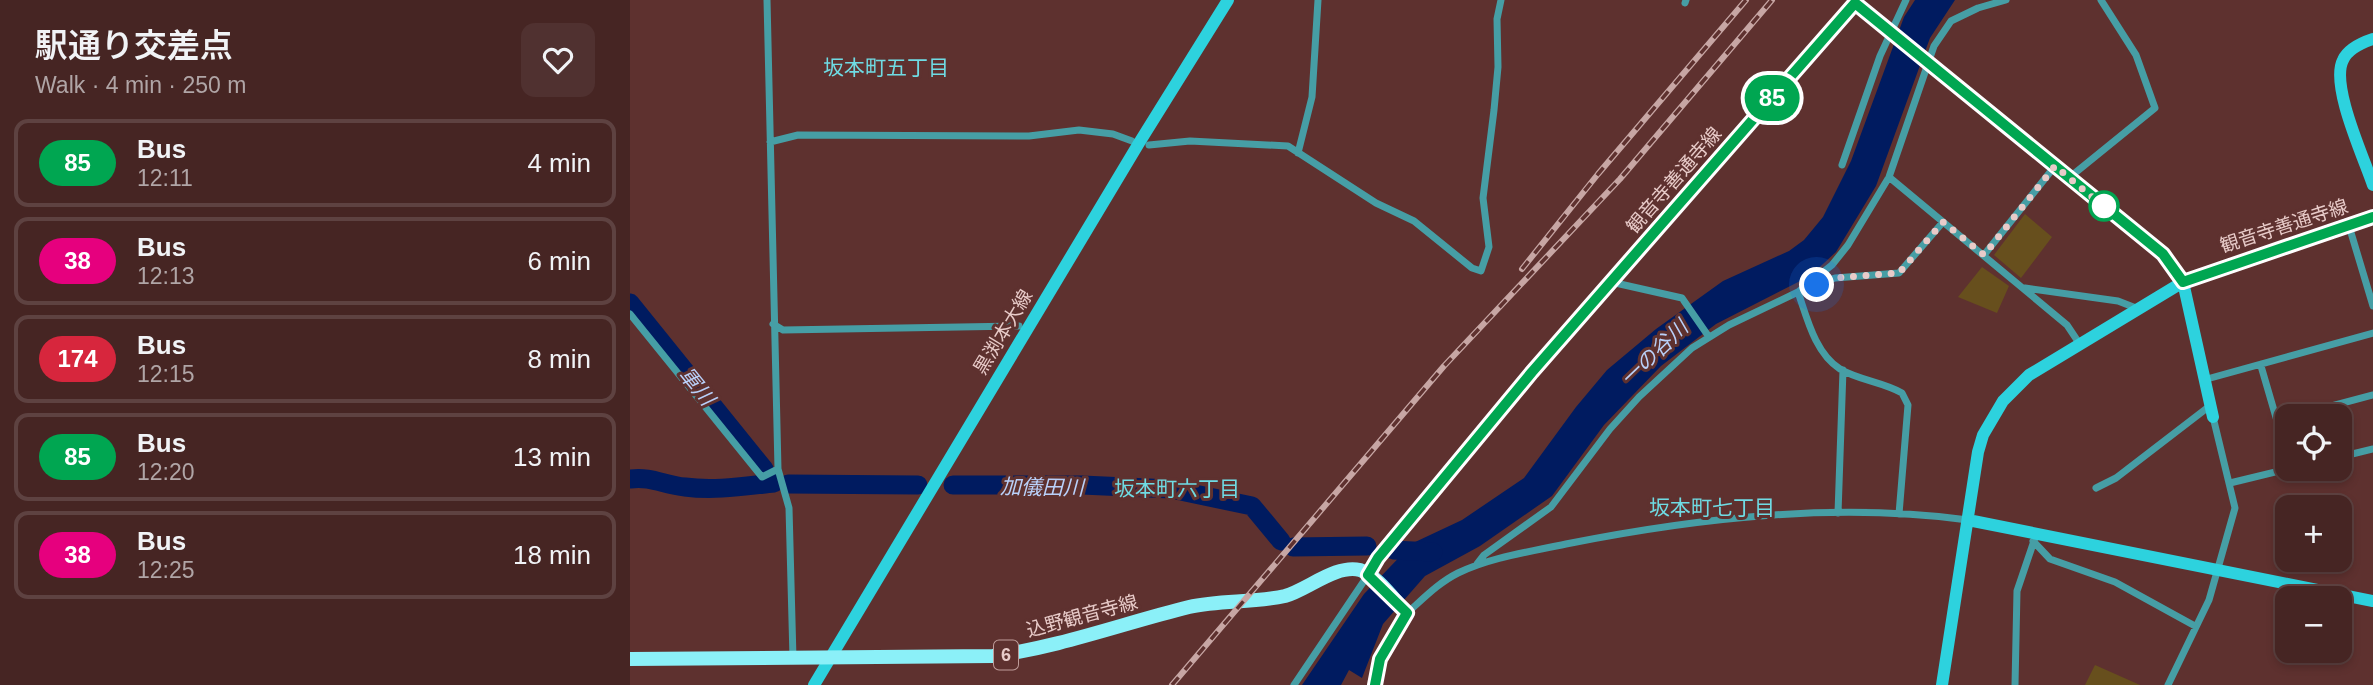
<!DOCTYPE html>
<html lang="en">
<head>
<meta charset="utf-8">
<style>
	body { margin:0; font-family:Helvetica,"Noto Sans JP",sans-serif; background:#503130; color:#f1f3f6; height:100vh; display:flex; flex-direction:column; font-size:26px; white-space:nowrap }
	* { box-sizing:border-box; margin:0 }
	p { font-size:23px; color:#b0a5a6 }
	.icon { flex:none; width:38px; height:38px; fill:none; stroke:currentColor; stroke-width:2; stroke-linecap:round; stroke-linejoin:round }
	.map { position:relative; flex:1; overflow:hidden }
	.details { display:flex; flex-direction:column; background:#462523; width:630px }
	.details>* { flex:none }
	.badge { padding:0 14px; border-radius:23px; font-size:24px; line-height:46px }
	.fabs { position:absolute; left:1645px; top:404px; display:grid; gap:14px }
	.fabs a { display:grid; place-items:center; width:77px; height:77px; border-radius:14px; background:#462523; box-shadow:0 4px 10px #0003,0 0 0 2px #5e4241; font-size:35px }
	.you { position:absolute; width:35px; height:35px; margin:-18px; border:5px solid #fff; border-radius:50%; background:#1a73e8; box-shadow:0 0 0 10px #1a73e833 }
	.map>.badge { position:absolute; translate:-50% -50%; box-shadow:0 0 0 4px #fff }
	.round { display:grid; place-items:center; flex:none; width:74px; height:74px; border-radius:14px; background:#503130 }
	.head { display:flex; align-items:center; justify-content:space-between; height:119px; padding:0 35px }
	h1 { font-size:33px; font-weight:600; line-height:52px }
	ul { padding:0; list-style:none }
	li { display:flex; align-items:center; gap:21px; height:88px; margin:0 14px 10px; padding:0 21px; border:4px solid #5e4241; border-radius:14px }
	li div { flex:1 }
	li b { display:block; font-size:26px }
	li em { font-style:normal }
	li .badge { min-width:77px; font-weight:700; text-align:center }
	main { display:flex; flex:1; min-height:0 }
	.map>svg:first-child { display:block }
</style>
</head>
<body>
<main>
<section class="details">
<div class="head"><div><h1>駅通り交差点</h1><p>Walk · 4 min · 250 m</p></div><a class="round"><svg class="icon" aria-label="heart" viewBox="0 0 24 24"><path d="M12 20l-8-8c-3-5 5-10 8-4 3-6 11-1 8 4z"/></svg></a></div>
<ul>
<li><span class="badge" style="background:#00a651;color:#fff">85</span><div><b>Bus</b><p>12:11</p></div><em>4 min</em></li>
<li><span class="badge" style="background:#e6007e;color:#fff">38</span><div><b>Bus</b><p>12:13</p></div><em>6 min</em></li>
<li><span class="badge" style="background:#d7263d;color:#fff">174</span><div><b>Bus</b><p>12:15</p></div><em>8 min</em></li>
<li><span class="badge" style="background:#00a651;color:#fff">85</span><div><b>Bus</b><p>12:20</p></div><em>13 min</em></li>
<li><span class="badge" style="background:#e6007e;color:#fff">38</span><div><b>Bus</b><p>12:25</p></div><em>18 min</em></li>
</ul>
</section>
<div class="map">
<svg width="1743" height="685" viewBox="0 0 1743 685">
	<rect width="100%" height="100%" fill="#5e312f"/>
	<path fill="#674f1d" d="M 1395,214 L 1422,237 L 1391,278 L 1364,255 Z
		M 1352,267 L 1379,286 L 1367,313 L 1328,297 Z
		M 1465,665 L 1510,685 L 1455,685 Z"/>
	<path fill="#001b60" d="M 1285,0 L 1325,0 L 1300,38 L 1246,186 L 1206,252 L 1180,276 L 1086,324 L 1031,366 L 974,425 L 922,496 L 850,546 L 795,576 L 753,624 L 732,678 L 719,670 L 711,685 L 672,685 L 734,594 L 783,543 L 832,520 L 894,478 L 946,407 L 977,370 L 1026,329 L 1093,281 L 1159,251 L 1174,240 L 1193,217 L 1221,161 L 1274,17 Z"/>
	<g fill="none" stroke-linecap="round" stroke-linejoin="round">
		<path stroke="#001b60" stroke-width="19" d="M 0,303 L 134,469
			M 0,479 C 21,476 34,485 55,487 C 85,491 115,486 144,483
			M 158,484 L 288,485
			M 323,485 L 452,485 L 541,489 L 622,506 L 651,541
			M 663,547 L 737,546
			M 763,550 L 803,552"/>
		<path stroke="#469ea5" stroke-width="7" d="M 137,0 L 148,469 L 159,508 L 163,658
			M 1055,3 L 1056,0
			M 140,142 L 168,135 L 399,136 L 449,130 L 483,134 L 502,141
			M 519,145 L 560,141 L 658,146 L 746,203 L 784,221 L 842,268 L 851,271 L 859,247 L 853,198 L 864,110 L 868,67 L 867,19 L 871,0
			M 668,153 L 682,97 L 688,0
			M 1212,165 L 1250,56 L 1276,0
			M 1259,177 L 1437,325 L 1449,343
			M 1440,177 L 1525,108 L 1506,55 L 1471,0
			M 1719,226 L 1743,306
			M 1354,255 L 1425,166
			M 981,282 L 1052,298 L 1079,337
			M 1183,286 L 1205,278 L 1269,273 L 1313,222
			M 1395,288 L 1488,301 L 1506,308
			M 1172,290 L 1168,292 C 1177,318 1185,353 1210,369 C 1228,380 1253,382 1272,393 L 1278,405 L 1269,514
			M 0,314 L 132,477 L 148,469
			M 143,324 L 153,330 L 389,326
			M 1631,366 L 1657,455
			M 1577,379 L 1743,333
			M 1664,416 L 1743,395
			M 1710,457 L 1743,449
			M 1600,483 L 1658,469
			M 1466,488 L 1486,478 L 1581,405
			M 1208,513 L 1213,370
			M 1403,541 L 1420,559 L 1485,582 L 1565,626
			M 847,564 L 854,555 L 921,507 L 980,429 L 1009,397 L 1062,348 L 1099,325 L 1168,292 L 1202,265 L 1218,245 L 1259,177 L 1304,46 L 1321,21 L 1348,8 L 1376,0
			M 777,613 C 793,599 808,583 828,573 C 861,557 899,552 936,544 C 1067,518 1205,502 1338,520
			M 664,685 L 738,575
			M 1385,685 L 1387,591 L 1405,538
			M 1538,685 L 1579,600 L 1605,508 L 1583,417"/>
		<path stroke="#2dd2de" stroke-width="12" d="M 1743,39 C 1731,43 1718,49 1713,60 C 1700,85 1734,158 1743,185
			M 1338,520 L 1743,601
			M 184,685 L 509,143 L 598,0
			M 1312,685 L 1348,452 L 1353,435 L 1373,401 L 1399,375 L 1553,282 L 1583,417"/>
		<path stroke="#8bf0f8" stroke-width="14" d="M 738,575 L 748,558 L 902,372 L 1225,3 L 1533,254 L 1553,282 L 1743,217
			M 0,659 L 363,656 C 430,647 494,623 559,607 C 590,600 623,603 655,596 C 677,590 706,564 730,570 C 747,575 765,601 777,613 L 750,659 L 745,685"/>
		<defs>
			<path id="rail" d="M 892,269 L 968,174 L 1116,0
				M 542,685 L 814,366 L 990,179 L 1142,0"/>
		</defs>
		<use href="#rail" stroke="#c7a6a4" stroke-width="6"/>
		<use href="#rail" stroke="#5e312f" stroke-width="3.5" stroke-dasharray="10" stroke-linecap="butt"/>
	</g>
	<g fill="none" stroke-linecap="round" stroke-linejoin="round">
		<defs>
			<path id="line" d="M 745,685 L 750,659 L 777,613 L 738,575 L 748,558 L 902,372 L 1225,3 L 1533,254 L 1553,282 L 1743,217"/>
		</defs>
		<use href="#line" stroke="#fff" stroke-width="16"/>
		<use href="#line" stroke="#00a651" stroke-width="10"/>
		<path stroke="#e8cbc9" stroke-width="7" stroke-dasharray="0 12.6" d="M 1187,285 L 1205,278 L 1269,273 L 1313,222 L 1354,255 L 1425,166 L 1480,212 L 1474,206"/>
	</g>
	<circle fill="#fff" stroke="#00a651" stroke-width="3.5" cx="1474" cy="206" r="14"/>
	<g text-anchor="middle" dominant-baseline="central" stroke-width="6" stroke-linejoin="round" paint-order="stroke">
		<rect fill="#5e312f" stroke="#bf9d9b" stroke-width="2" x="364" y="640.5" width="24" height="29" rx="5"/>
		<g font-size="18" font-weight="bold" fill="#e8cbc9">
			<text x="376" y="655">6</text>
		</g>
		<g font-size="19" fill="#e8cbc9" stroke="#5e312f">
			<text transform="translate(1044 180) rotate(-49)">観音寺善通寺線</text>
			<text transform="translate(1654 226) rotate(-18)">観音寺善通寺線</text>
			<text transform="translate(373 332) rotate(-59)">黒渕本大線</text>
			<text transform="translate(452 616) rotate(-15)">込野観音寺線</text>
		</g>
		<g font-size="21" fill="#6fdbe3" stroke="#5e312f">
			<text x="256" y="67">坂本町五丁目</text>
			<text x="547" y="488">坂本町六丁目</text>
			<text x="1082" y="507">坂本町七丁目</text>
		</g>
		<g font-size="21" font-style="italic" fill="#b9d0f9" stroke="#5e312f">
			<text transform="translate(1024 353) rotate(-44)">一の谷川</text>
			<text transform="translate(67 386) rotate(51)">軍川</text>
			<text transform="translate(412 487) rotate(1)">加儀田川</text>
		</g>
	</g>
</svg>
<div class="fabs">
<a><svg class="icon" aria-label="locate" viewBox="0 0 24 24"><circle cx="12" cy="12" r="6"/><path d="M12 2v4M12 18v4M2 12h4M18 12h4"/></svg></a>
<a>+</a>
<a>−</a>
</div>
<div class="you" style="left:1187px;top:285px"></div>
<b class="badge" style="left:1142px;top:98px;background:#00a651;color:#fff">85</b>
</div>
</main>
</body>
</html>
